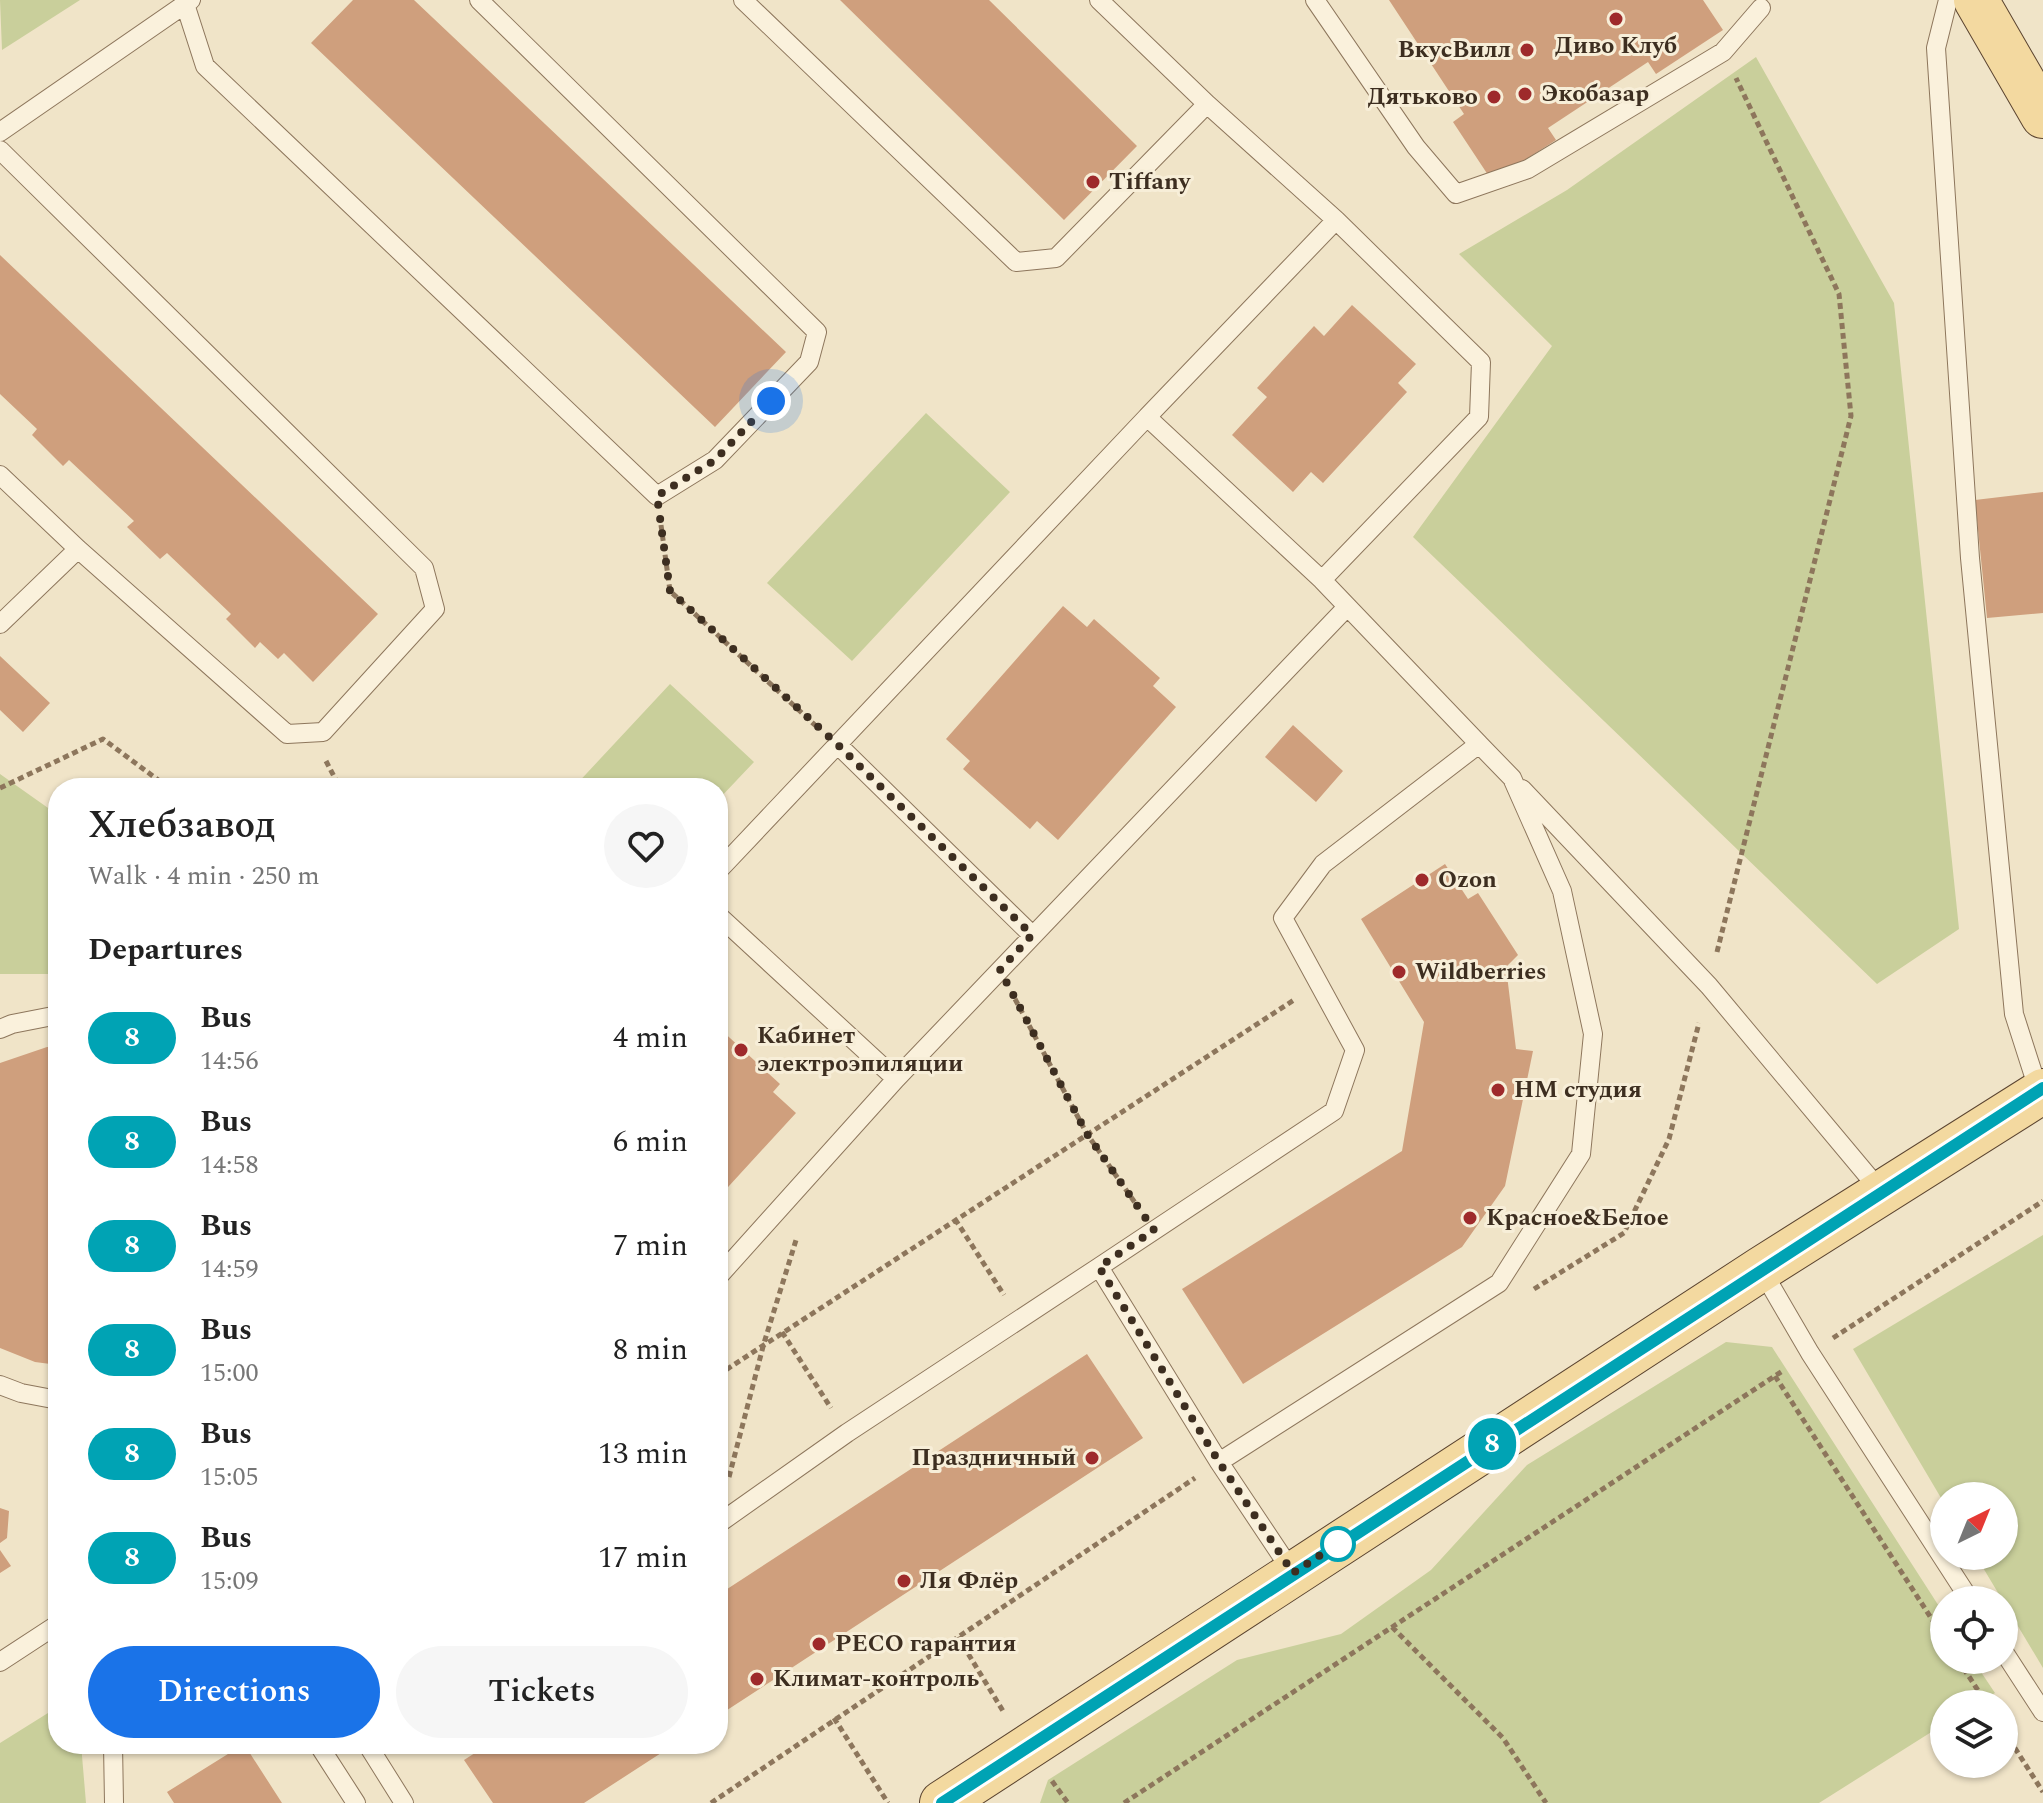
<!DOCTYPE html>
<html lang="en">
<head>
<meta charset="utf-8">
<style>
	body { margin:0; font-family:Spectral,serif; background:#f6f6f6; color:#222; height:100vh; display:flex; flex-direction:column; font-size:30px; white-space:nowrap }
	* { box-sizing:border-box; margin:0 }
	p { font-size:26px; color:#767676 }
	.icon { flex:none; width:44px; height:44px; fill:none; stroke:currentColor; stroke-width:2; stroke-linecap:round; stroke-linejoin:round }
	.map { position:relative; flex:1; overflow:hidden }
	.drawer { position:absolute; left:48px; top:778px; width:680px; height:976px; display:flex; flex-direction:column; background:#fff; border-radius:32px; box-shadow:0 2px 6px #0004 }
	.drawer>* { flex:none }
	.badge { padding:0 16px; border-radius:26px; font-size:28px; line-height:52px }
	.needle { width:52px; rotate:43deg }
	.buttons { position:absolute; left:1930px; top:1482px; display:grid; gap:16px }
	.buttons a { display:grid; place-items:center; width:88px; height:88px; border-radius:50%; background:#fff; box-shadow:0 2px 6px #0004; font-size:40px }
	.you { position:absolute; width:40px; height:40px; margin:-20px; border:6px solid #fff; border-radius:50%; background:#1a73e8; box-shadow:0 0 0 12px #1a73e833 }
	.map>.badge { position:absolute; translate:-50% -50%; box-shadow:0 0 0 4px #fff }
	h2 { padding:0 40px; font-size:30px; line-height:72px }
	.round { display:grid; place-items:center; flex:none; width:84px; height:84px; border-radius:42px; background:#f6f6f6 }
	.head { display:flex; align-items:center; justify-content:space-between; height:136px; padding:0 40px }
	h1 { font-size:38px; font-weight:600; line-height:60px }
	.action { display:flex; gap:16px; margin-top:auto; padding:16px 40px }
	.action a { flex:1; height:92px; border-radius:48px; background:#1a73e8; color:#fff; font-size:32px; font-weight:600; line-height:92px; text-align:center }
	.action a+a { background:#f6f6f6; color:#222 }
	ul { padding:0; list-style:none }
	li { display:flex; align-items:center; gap:24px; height:104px; padding:0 40px }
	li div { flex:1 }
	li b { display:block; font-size:30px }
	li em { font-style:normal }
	li .badge { min-width:88px; font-weight:700; text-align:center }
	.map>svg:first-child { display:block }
</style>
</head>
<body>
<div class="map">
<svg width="2043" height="1803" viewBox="0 0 2043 1803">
	<rect width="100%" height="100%" fill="#f0e4c8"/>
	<path fill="#c9cf9b" d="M 0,0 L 80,0 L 2,50 Z
		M 1756,57 L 1894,303 L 1959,929 L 1877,984 L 1413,537 L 1552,346 L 1459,254 L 1567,190 Z
		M 926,413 L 1010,492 L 852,661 L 767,583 Z
		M 670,684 L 754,762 L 718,800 L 718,788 L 573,788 Z
		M 0,774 L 58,815 L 58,974 L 0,974 Z
		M 2043,1235 L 2043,1668 L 1976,1556 L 2004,1556 L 2004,1496 L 1944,1496 L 1944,1503 L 1853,1349 Z
		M 1726,1342 L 1772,1347 L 1944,1614 L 1944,1660 L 1973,1660 L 1995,1693 L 1976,1704 L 1944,1704 L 1944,1724 L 1819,1803 L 1040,1803 L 1048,1780 L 1237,1660 L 1341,1634 L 1431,1570 L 1527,1465 Z
		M 48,1713 L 58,1718 L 58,1744 L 81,1744 L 86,1803 L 0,1803 L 0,1743 Z"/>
	<path fill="#cf9f7d" d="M 353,0 L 414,0 L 786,352 L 715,427 L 311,43 Z
		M 840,0 L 989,0 L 1137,146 L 1064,220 Z
		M 1389,0 L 1703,0 L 1723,30 L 1656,74 L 1648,62 L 1548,128 L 1556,140 L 1492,181 L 1453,122 L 1464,114 Z
		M 0,255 L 378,614 L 313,682 L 284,653 L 278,659 L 260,642 L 255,648 L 226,619 L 231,614 L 167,553 L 160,559 L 127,527 L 134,521 L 69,460 L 63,466 L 32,435 L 37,429 L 0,394 Z
		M 1352,305 L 1416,364 L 1398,383 L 1407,392 L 1323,483 L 1311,472 L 1293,492 L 1232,435 L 1267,397 L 1257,388 L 1314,326 L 1324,336 Z
		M 2043,492 L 2043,613 L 1987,618 L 1975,500 Z
		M 1063,606 L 1087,627 L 1094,619 L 1160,678 L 1153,686 L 1176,707 L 1058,840 L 1037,821 L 1030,829 L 963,769 L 970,761 L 946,739 Z
		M 0,656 L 50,703 L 23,732 L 0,710 Z
		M 1293,725 L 1343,771 L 1316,802 L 1265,757 Z
		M 1445,864 L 1468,899 L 1478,893 L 1518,955 L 1506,967 L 1516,1049 L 1533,1051 L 1505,1186 L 1462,1247 L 1243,1384 L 1182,1289 L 1402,1151 L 1424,1022 L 1361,919 Z
		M 718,1027 L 780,1084 L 773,1092 L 796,1113 L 718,1198 Z
		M 47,1047 L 58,1047 L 58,1365 L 35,1362 L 0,1348 L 0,1063 Z
		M 1087,1354 L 1143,1438 L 718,1716 L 718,1595 Z
		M 0,1508 L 9,1511 L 7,1538 L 0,1543 Z
		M 0,1550 L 11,1566 L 0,1573 Z
		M 244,1744 L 282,1803 L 174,1803 L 167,1792 Z
		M 489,1744 L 675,1744 L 584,1803 L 493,1803 L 464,1760 Z"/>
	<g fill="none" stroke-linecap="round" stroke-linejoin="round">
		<defs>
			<path id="lane" d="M 743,0 L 1016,262 L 1056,258 L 1207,104 L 1099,0
				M 1315,0 L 1416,147 L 1456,194 L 1528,169 L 1723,52 L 1761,8
				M 1948,0 L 1936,48 L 1970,558 L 2014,1014 L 2039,1092
				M 185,4 L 205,66 L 657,496 L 715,460 L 809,362 L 817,332 L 479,0
				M 1207,104 L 1336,220
				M 0,132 L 191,0
				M 0,150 L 424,568 L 435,609 L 323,732 L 287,734 L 78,549 L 0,475
				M 1322,580 L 1479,417 L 1481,362 L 1336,220 L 1147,417 L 1322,580 L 1479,744
				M 0,624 L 78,549
				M 837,744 L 1032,935
				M 1522,789 L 1709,986 L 1883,1194
				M 718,871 L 1147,417
				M 718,915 L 896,1079 L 718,1277
				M 0,1029 L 12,1024 L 58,1015
				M 896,1079 L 1347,607
				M 1099,1267 L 1334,1111 L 1355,1050 L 1283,918 L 1323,864 L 1479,744 L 1512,778 L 1562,891 L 1593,1034 L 1581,1154 L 1499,1283 L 1219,1462
				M 1761,1269 L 1810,1353 L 1970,1600
				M 0,1385 L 21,1393 L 58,1400
				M 718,1524 L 847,1433 L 1099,1267 L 1219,1462 L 1293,1573
				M 2004,1652 L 2043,1712
				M 0,1662 L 58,1624
				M 113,1744 L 114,1803
				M 318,1744 L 356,1803
				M 367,1744 L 404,1803"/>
			<path id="primary" d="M 1976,0 L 2043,116
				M 942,1803 L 1761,1269 L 2043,1091"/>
		</defs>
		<use href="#lane" stroke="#8d765c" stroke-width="20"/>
		<use href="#primary" stroke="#5b4430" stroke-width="46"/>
		<path stroke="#8d765c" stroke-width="5" stroke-dasharray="6 4" stroke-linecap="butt" d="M 661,525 L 670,591 L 816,726
			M 326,761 L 340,788
			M 0,788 L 103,739 L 169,788
			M 1717,952 L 1851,416 L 1839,294 L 1736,78
			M 1015,999 L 1087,1134 L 1138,1207
			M 955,1219 L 1004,1295
			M 1534,1289 L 1624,1233 L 1669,1139 L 1699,1023
			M 782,1332 L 831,1408
			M 1833,1338 L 2043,1201
			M 718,1375 L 1294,1000
			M 1775,1376 L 1944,1638
			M 729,1477 L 764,1343 L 797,1237
			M 1392,1627 L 1503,1738 L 1546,1803
			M 958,1637 L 1003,1711
			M 1958,1660 L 1987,1704
			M 834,1718 L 888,1803
			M 2004,1731 L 2043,1792
			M 1052,1781 L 1068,1803
			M 711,1803 L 1195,1478
			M 1124,1803 L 1784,1370"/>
		<use href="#lane" stroke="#faf1dc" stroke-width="18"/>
		<use href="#primary" stroke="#f3d9a0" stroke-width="44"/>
	</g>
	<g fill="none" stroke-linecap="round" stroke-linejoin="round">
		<defs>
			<path id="line" d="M 942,1803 L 2043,1088"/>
		</defs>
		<use href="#line" stroke="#fff" stroke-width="18"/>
		<use href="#line" stroke="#00a3b4" stroke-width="12"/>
		<path stroke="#3d2e20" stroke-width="8" stroke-dasharray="0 14.4" d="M 771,401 L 715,460 L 657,496 L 670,591 L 837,744 L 1032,935 L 1000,970 L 1087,1134 L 1154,1230 L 1099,1267 L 1219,1462 L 1293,1573 L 1345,1539 L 1338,1544"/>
	</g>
	<g fill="#9e2a2b" stroke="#f7eed8" stroke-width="3">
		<circle cx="1616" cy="19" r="8"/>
		<circle cx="1527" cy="50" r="8"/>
		<circle cx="1525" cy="94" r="8"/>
		<circle cx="1494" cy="97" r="8"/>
		<circle cx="1093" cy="182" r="8"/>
		<circle cx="1422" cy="880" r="8"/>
		<circle cx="1399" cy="972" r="8"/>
		<circle cx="741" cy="1050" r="8"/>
		<circle cx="1498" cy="1090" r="8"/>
		<circle cx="1470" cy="1218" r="8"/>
		<circle cx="1092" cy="1458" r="8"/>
		<circle cx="904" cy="1581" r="8"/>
		<circle cx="819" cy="1644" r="8"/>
		<circle cx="757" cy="1679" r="8"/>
	</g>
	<circle fill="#fff" stroke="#00a3b4" stroke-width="4" cx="1338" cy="1544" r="16"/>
	<g text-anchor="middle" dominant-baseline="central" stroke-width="6" stroke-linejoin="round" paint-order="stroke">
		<g font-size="24" font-weight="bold" fill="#3d2e20" stroke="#f7eed8" text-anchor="start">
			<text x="1616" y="46" text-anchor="middle">Диво Клуб</text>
			<text x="1511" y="50" text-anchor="end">ВкусВилл</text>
			<text x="1541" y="94">Экобазар</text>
			<text x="1478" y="97" text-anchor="end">Дятьково</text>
			<text x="1109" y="182">Tiffany</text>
			<text x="1438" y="880">Ozon</text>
			<text x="1415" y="972">Wildberries</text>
			<text x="757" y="1036">Кабинет<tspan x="757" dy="28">электроэпиляции</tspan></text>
			<text x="1514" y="1090">HM студия</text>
			<text x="1486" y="1218">Красное&amp;Белое</text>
			<text x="1076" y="1458" text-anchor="end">Праздничный</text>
			<text x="920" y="1581">Ля Флёр</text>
			<text x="835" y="1644">РЕСО гарантия</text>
			<text x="773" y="1679">Климат-контроль</text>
		</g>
	</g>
</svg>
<div class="buttons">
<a><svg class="needle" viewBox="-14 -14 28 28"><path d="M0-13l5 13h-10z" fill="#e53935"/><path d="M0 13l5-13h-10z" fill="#767676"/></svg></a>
<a><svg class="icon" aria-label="locate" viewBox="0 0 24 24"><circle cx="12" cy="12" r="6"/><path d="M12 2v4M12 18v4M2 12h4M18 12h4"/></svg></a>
<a><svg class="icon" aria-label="layers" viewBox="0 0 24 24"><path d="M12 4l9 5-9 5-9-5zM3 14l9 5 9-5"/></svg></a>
</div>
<div class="you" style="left:771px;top:401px"></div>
<b class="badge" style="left:1492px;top:1444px;background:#00a3b4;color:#fff">8</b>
<section class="drawer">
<div class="head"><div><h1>Хлебзавод</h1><p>Walk · 4 min · 250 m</p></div><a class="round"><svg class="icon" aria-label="heart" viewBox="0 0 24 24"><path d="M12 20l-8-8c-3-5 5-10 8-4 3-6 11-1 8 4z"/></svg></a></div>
<h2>Departures</h2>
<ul>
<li><span class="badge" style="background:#00a3b4;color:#fff">8</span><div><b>Bus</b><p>14:56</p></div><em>4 min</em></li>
<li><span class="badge" style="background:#00a3b4;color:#fff">8</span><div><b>Bus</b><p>14:58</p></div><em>6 min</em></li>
<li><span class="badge" style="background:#00a3b4;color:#fff">8</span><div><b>Bus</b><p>14:59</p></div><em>7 min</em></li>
<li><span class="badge" style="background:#00a3b4;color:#fff">8</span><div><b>Bus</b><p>15:00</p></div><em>8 min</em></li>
<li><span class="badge" style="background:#00a3b4;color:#fff">8</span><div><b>Bus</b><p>15:05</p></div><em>13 min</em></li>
<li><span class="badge" style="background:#00a3b4;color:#fff">8</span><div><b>Bus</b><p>15:09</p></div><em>17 min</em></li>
</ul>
<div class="action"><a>Directions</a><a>Tickets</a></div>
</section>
</div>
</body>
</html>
